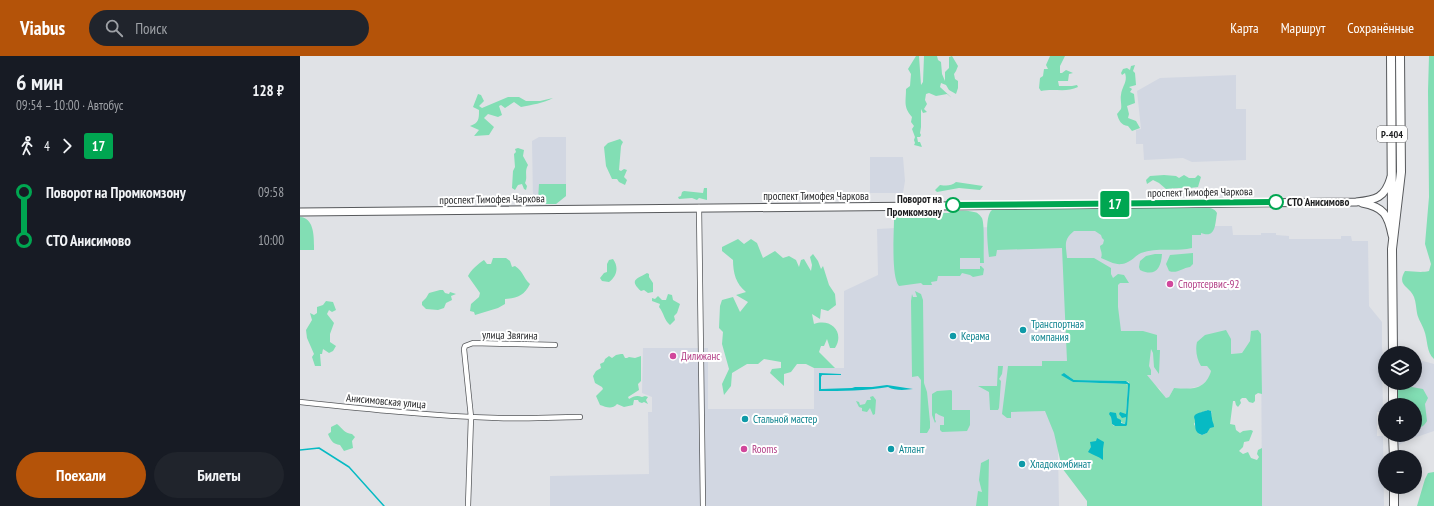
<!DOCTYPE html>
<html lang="ru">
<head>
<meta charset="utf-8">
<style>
	body { margin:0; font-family:"PT Sans Narrow",sans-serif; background:#20242c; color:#f1f3f6; height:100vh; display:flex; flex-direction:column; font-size:15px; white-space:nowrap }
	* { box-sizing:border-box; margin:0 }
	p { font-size:13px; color:#9ea1a6 }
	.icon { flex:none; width:22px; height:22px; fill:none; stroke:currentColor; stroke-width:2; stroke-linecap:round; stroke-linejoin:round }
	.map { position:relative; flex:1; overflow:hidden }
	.panel { display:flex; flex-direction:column; background:#171b24; width:300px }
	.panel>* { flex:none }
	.badge { padding:0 8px; border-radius:3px; font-size:14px; line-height:26px }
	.buttons { position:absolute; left:1078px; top:290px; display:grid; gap:8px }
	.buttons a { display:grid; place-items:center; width:44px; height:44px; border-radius:50%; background:#171b24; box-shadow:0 2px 10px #0003; font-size:20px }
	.map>.badge { position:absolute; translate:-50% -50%; box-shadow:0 0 0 2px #fff }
	.legs { display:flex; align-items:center; gap:6px; height:44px; padding:0 16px; font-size:13px }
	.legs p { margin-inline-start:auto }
	.overview { display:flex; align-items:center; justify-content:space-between; height:68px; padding:0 16px }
	h1 { font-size:22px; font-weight:600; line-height:30px }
	.primary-button { display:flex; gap:8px; margin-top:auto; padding:8px 16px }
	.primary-button a { flex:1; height:46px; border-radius:24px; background:#b45309; color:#fff; font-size:16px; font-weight:600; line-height:46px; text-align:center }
	.primary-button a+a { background:#20242c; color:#f1f3f6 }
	ul { padding:0 16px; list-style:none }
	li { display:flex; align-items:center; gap:14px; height:48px; font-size:15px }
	li i { display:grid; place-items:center; width:6px; height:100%; margin:0 5px; background:currentColor }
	li i::after { content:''; width:10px; height:10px; margin:-5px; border:3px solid; border-radius:50%; background:#171b24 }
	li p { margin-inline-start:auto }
	li:first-child i { background:linear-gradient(#0000 50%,currentColor 0) }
	li:last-child i { background:linear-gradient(currentColor 50%,#0000 0) }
	header { display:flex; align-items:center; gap:24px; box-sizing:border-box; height:56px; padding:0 20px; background:#b45309; color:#fff }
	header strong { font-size:19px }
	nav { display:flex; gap:22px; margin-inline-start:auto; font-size:14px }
	.search { width:280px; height:36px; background:#20242c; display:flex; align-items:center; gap:10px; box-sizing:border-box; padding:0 14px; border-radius:22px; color:#9ea1a6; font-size:15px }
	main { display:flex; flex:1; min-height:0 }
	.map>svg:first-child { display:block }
</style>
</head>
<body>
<header>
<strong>Viabus</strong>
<div class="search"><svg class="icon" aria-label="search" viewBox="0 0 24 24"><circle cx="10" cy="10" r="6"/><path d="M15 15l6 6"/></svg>Поиск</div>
<nav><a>Карта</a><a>Маршрут</a><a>Сохранённые</a></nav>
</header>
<main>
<section class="panel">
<div class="overview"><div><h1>6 мин</h1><p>09:54 – 10:00 · Автобус</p></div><b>128 ₽</b></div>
<div class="legs"><svg class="icon" aria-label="walk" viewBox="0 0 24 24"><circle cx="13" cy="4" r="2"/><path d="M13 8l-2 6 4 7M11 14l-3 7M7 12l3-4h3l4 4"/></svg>4<svg class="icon" aria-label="forward" viewBox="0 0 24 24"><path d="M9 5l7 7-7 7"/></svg><b class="badge" style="background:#00a651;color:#fff">17</b></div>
<ul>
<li><i style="color:#00a651"></i><b>Поворот на Промкомзону</b><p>09:58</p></li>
<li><i style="color:#00a651"></i><b>СТО Анисимово</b><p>10:00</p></li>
</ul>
<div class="primary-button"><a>Поехали</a><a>Билеты</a></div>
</section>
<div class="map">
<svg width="1134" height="450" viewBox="0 0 1134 450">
	<rect width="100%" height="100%" fill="#e0e2e6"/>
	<path fill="#d2d7e2" d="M 936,19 L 936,53 L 946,53 L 946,104 L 892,106 L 883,102 L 844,104 L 843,88 L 836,88 L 836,74 L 841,73 L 837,35 L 860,22 Z
		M 239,81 L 266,81 L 266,140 L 256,148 L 229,148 L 233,145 L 232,85 Z
		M 570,101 L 603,101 L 605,125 L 603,137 L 570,137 Z
		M 851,170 L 932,170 L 933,179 L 961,179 L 961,177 L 976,177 L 976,179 L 989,180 L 989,183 L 1041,183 L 1041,180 L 1051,180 L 1052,185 L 1068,185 L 1069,250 L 1082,266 L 1082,292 L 1084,305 L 1082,308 L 1083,356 L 1077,356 L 1077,380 L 1083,380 L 1084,450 L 962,450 L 961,278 L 950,285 L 942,297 L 931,298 L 931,283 L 907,310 L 911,315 L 908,324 L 900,330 L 887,333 L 874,332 L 869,341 L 866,342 L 863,339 L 860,333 L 774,274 L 758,396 L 759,450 L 250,450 L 250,420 L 349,418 L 348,356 L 352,356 L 352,341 L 342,337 L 343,292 L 408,292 L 408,353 L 514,353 L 514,312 L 544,312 L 544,235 L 578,219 L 577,173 L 596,172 Z
		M 1119,304 L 1134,308 L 1134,375 L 1105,385 L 1098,390 L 1098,379 L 1115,379 L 1115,349 L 1098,349 L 1098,327 L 1115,327 L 1115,307 Z"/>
	<path fill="#82deb4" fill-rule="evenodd" d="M 616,0 L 619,0 L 621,29 L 623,26 L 624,0 L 637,0 L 638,4 L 641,6 L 642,18 L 645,25 L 645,16 L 649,12 L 649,1 L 652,0 L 658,10 L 656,15 L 654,18 L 655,23 L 658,25 L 658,32 L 656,38 L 649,34 L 646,29 L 641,27 L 640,31 L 652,42 L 647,38 L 636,40 L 629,37 L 626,38 L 625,44 L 627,48 L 624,53 L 627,56 L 623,57 L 621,53 L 621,71 L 620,77 L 621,79 L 620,81 L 617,81 L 618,86 L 620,86 L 622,91 L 614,89 L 615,87 L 614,84 L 615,81 L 612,73 L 614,70 L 611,66 L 612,61 C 603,51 606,46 606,33 L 610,30 L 611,18 L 608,13 Z
		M 750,0 L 765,0 L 760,10 L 760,17 L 762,17 L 766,14 L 773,17 L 769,18 L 768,25 L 758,25 L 759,30 L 772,30 L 777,29 L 778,31 C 766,37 754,32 741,35 L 739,32 L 740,22 L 743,20 L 744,13 L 748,13 L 746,9 Z
		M 1129,0 L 1134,0 L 1134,303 C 1126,296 1128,284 1124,274 C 1122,268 1118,263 1117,257 C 1116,252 1116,246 1114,241 C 1110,230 1096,230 1105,215 C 1114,215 1120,217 1129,215 L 1131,208 L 1125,188 L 1129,141 L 1128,35 Z
		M 835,9 L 833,15 L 835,17 L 836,29 L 829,31 L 832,33 L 830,36 L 834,38 L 835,47 L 827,50 L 829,58 L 828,62 L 836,65 L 840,72 L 832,75 L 828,70 C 821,69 819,65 817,58 C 817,58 821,53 821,53 C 822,49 820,43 821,39 C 822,30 828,26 825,17 L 822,19 L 821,17 L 823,13 L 827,12 L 830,14 L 831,10 Z
		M 178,38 L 181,39 L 184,45 L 179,50 L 182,52 L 208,41 L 219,41 L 226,45 L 240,45 L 253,42 C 244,47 231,49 221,51 L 214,46 L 205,52 L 201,49 L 199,50 L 202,59 L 198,61 L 188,58 L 184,62 L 194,71 L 189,79 L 174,80 L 179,74 L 170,70 C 179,67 179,63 179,54 L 173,51 Z
		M 320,83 L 323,86 L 321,90 L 319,114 L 321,115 L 324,113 L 327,114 L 324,121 L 327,124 L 325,129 L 319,126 L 317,123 L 312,123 L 306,110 L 304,91 L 308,87 Z
		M 218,92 L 224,94 L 223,100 L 228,109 C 224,116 228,121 225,127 L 227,130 L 226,134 L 224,133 L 222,128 L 218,129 L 215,134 L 212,132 L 213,115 L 215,111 L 214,98 L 216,96 L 215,93 Z
		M 864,119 L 876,120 L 879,122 L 884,119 L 889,122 L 895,122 L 898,119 L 901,121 L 898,131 C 887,133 877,131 866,133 L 859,127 L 853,124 L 847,128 L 846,124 L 850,120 Z
		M 656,126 L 683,130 L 680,134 L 659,132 L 637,136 L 635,134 L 640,129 C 647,130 651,130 656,126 Z
		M 239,128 L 266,128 L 266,140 L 256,148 L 241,148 L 238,144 Z
		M 404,132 L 407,132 L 407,144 L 399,142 L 397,144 L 392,142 L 379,143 L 378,141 L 381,140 L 382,136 L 384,135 L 403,137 Z
		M 905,151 C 910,152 914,152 917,157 C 915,168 916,183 901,177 L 901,179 L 892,179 L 892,192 C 875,196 857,191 841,197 C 835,200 830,207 822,208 C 815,209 808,205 801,202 C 803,197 800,194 800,190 L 803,188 L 804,184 L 802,182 L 801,179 L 795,175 L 774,175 C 763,184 766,189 767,202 L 794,202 L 811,212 L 811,218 L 813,222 L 818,218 L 824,219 L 829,227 L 820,227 L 818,229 L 818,251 L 821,275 L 843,275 L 857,279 L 857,294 L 860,294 L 859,318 L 854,311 L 853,297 L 851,293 L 849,310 L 851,314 L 851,319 L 847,319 L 866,342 L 869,341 L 874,332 C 891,333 905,335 911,315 L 907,310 L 901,310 C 897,304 895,294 897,286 L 905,279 L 926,274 L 931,283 L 931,298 L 942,297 L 950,285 L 951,275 L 958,274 L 961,278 L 962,338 L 958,337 L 955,339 L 955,345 L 953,347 L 949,346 L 946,342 L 942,342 L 940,344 L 941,347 L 938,351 L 936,349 L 935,345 L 933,345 L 930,368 L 935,369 L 936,374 L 940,377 L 943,375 L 951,374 L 953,375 L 949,385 L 944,386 L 943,391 L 939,395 L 943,398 L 948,396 L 951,402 L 957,404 L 959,401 L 957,398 L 958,394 L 962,392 L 962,450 L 787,450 L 787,445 L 762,412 L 754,377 L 745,355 L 711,356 L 711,362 L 707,362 L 702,358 L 708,310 L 742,310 L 742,305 L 767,305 L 762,192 L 697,194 L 696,200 L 689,201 C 688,192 684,160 692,154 C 696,151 712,153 717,152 ZM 764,317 L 774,324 L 826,325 L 829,326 L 826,370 L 814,370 L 812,368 L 811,361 L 825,368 L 826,361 L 825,358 L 826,358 L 828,329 L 826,328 L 773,326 ZM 908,354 L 912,356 L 907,377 L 902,379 L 899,378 L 894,368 L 900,357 Z
		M 602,153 L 620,157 L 642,156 L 644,157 L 650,157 L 652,155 C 659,155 667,154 674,156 C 677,156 680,159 682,162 C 685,170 683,196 684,207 L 680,207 L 680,202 L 660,202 L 660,213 L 680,213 L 680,210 L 681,210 L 684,213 L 683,219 L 673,221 L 670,219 L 662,217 L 660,220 L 638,220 L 637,225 L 631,226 L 632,229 L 623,229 L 621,227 L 599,230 C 591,221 594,177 594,163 L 595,158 Z
		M 0,161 C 15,162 14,183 14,194 L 0,194 Z
		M 438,183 L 444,188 L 451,183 L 457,187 L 463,202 L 475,195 L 483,202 L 489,200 L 496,204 L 499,211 L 501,204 L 504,203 L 511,215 L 512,209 L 510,201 L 513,198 L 518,205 L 521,213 L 523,210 L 529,229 L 535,238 L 536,249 L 528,255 L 521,253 L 520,263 L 512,258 L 514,268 C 531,262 545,276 535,292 L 530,292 L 527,283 L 524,290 L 521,290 L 519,296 L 535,312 L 514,312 L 506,308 L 497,308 L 491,316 L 484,318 L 484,330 L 470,317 L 472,313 L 481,312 L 481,306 L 464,303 L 458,308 L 447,308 L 432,317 L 431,330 L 424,339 L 422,328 L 429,313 L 422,288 L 423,276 L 419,272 L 420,250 L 422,244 L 433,241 L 440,256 L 448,246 L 436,239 L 446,236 C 436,228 433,217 433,204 L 422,195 L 422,191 Z
		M 893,197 L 893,208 L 890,211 C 882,212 877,218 869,215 L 866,208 L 870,199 Z
		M 855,198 L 862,198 C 861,213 855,221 840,214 L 839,211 L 840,205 L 846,200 Z
		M 193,202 L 206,202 L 210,205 L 212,211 L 215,210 C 224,216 223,222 230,228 C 224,240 217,242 205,243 L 205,248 L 198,252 L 175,259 L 174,256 L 170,255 L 171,248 L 179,241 L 180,237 L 168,220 C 171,214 178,208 184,204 L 187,208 L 191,208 Z
		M 313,203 C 319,211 317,220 309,226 L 302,225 L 300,222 L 304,217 L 307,216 L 307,208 L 309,204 Z
		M 347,217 L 349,218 L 349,221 L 353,227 L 353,236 L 348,237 L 344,234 L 341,235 C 328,223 338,223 347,217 Z
		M 140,234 L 143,234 L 145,237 L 149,238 L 150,236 L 156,238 L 151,240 L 152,244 L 146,247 L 144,252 L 138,254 L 126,253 L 122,249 L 122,246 L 126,242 L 129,237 Z
		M 615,235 L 621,238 L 623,244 L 624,327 L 627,336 L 630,366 L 630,372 L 627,377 L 620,377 L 621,324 L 618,320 L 612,321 L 611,245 L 612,238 L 613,241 L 617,241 Z
		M 368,238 L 372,239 L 373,244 L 380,248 L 377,257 L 374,260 L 375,264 L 370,269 C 364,264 364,257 359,251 L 360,248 L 352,245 L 352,242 L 355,243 L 358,240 L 362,244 L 366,244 Z
		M 26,245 L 33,246 L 36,254 L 32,256 L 29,254 L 27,258 L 34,267 L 30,278 L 30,286 L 36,290 L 33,295 L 29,297 L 23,293 L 22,298 L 20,298 L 21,310 L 15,310 L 12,301 L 14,298 L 7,282 L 6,274 L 12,264 L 10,257 L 14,259 L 17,257 L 17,251 L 23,249 Z
		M 321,298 L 323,298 L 325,302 L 327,302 L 329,301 L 335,302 L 341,300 L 341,325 L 338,328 L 339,334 L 328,341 L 329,343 C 334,340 337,339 342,341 L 345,340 L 348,341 L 346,344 L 348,348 L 344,346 L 342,347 L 339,346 L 338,344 L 334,344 L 333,349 L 324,351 L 317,348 C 312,354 306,351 300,349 L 296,340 L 303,333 L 302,331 L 295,327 L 293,320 L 296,315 L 301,312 L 300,308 L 304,306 L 305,303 L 309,300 L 312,302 L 316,299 Z
		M 698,310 L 703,310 L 702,318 L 699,323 L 701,325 L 699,352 L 698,354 L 690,354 L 689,336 L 678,330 L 697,330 Z
		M 1106,330 L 1123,333 L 1128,342 L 1125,348 L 1127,365 C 1124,370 1121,372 1115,373 L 1115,349 L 1098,349 L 1098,333 L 1100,331 Z
		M 651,334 L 652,335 L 652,354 L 670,354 L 670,369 L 667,375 L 642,376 L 640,374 L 640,369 L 644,369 L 644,361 L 639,359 L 636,357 L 635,358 L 635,364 L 636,365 L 635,367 L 632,359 L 632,338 L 637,335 Z
		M 573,340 L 576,344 L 575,358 L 573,359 L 570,352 L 567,356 L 562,355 L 562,352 L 559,351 L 556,345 L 559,346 L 560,349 L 565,348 L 567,344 L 571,344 L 570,341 Z
		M 37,368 C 43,373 44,377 52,378 L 55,381 L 52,385 L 53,392 L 44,395 L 40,389 C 33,388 31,385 28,378 L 31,376 L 31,371 Z
		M 689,403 L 688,450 L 676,450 L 678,435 L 682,436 L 679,424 L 681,407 Z
		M 1134,416 L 1134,450 L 1117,450 L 1125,423 L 1128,417 Z"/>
	<path fill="#07bac3" d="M 519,317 L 541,318 L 541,319 L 522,319 L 521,321 L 521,333 L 552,332 L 555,331 L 572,331 L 587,329 L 613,333 C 606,334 595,335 588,331 C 566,335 542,335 519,335 Z
		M 764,317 L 774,324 L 826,325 L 830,328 L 827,369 L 826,370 L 815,370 L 812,368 L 811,361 L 809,358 L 810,356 L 816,357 L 817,362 L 821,364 L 821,367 L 825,368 L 826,361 L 822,362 L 819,358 L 820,356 L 826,358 L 828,329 L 827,328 L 773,326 L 761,319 Z
		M 908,354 L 911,355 C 912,357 911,359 912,362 C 912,366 914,367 914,371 L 910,372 L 907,377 L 902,379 C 895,377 895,372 895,365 C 895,363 893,361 895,359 C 897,357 905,355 908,354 Z
		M 797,382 L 804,386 L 803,393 L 803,404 C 798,400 793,399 788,396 L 791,391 L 790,386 L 796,385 Z"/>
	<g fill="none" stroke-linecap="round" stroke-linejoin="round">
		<path stroke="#07bac3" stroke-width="1.5" d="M 0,394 L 19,392 L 49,411 L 84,450"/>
		<defs>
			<path id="minor" d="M 399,151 L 403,450
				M 0,346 C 66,353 132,360 198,362 C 225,363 253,361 280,361
				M 168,450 L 171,361 L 164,293 L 165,290 L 173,287 L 255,289"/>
			<path id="secondary" d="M 1062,147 C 1084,151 1088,159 1092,179
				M 0,156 L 1056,146 C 1076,144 1085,142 1091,121"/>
			<path id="trunk" d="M 1091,0 L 1092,163
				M 1093,297 L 1092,193 L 1101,116 L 1100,0
				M 1093,327 L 1093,349
				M 1093,379 L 1094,401
				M 1094,431 L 1094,450"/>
		</defs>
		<use href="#minor" stroke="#57595c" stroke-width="6"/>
		<use href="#secondary" stroke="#57595c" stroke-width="9"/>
		<use href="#trunk" stroke="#57595c" stroke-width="10"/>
		<use href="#minor" stroke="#fff" stroke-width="4.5"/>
		<use href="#secondary" stroke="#fff" stroke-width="7"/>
		<use href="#trunk" stroke="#fff" stroke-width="8"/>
	</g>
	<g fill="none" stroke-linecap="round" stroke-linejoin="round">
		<defs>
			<path id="line-1" d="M 653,149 L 976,146"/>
		</defs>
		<use href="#line-1" stroke="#fff" stroke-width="9"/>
		<use href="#line-1" stroke="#00a651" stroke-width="6"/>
	</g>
	<g fill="#fff" stroke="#00a651" stroke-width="2">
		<circle cx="976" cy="146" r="7"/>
		<circle cx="653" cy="149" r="7"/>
	</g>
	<g fill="#d1479c" stroke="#fff" stroke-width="1.5">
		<circle cx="870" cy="228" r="4"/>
		<circle cx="373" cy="300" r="4"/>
		<circle cx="444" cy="393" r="4"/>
	</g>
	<g fill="#0f9aa8" stroke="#fff" stroke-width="1.5">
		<circle cx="723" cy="274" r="4"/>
		<circle cx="653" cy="280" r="4"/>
		<circle cx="445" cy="363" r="4"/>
		<circle cx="591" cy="393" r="4"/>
		<circle cx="722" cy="408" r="4"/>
	</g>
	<g text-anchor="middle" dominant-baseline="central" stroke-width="4" stroke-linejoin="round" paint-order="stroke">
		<rect fill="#fff" stroke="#626264" stroke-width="1" x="1077" y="70" width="30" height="16" rx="3"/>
		<g font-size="10" font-weight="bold" fill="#1e1f21">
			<text x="1092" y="78">Р-404</text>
		</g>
		<g font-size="11" fill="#1e1f21" stroke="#fff">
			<text transform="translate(900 136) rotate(-1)">проспект Тимофея Чаркова</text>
			<text x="516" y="140">проспект Тимофея Чаркова</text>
			<text transform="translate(192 143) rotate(-1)">проспект Тимофея Чаркова</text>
			<text transform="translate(210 279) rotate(1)">улица Звягина</text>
			<text transform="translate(86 345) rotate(5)">Анисимовская улица</text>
		</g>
		<g font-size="11" font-weight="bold" fill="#1e1f21" stroke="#fff" text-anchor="end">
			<text x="642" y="143">Поворот на<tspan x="642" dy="13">Промкомзону</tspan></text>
			<text x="987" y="146" text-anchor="start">СТО Анисимово</text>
		</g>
		<g font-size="11" fill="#b23c85" stroke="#fff" text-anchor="start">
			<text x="878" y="228">Спортсервис-92</text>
			<text x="381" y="300">Дилижанс</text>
			<text x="452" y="393">Rooms</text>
		</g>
		<g font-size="11" fill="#0d838f" stroke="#fff" text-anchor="start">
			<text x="731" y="268">Транспортная<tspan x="731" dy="13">компания</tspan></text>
			<text x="661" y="280">Керама</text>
			<text x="453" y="363">Стальной мастер</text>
			<text x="599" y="393">Атлант</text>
			<text x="730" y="408">Хладокомбинат</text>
		</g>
	</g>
</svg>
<div class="buttons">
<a><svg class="icon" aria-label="layers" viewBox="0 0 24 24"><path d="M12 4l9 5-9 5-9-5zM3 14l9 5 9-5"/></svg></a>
<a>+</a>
<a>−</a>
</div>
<b class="badge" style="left:815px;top:148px;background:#00a651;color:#fff">17</b>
</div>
</main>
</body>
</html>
